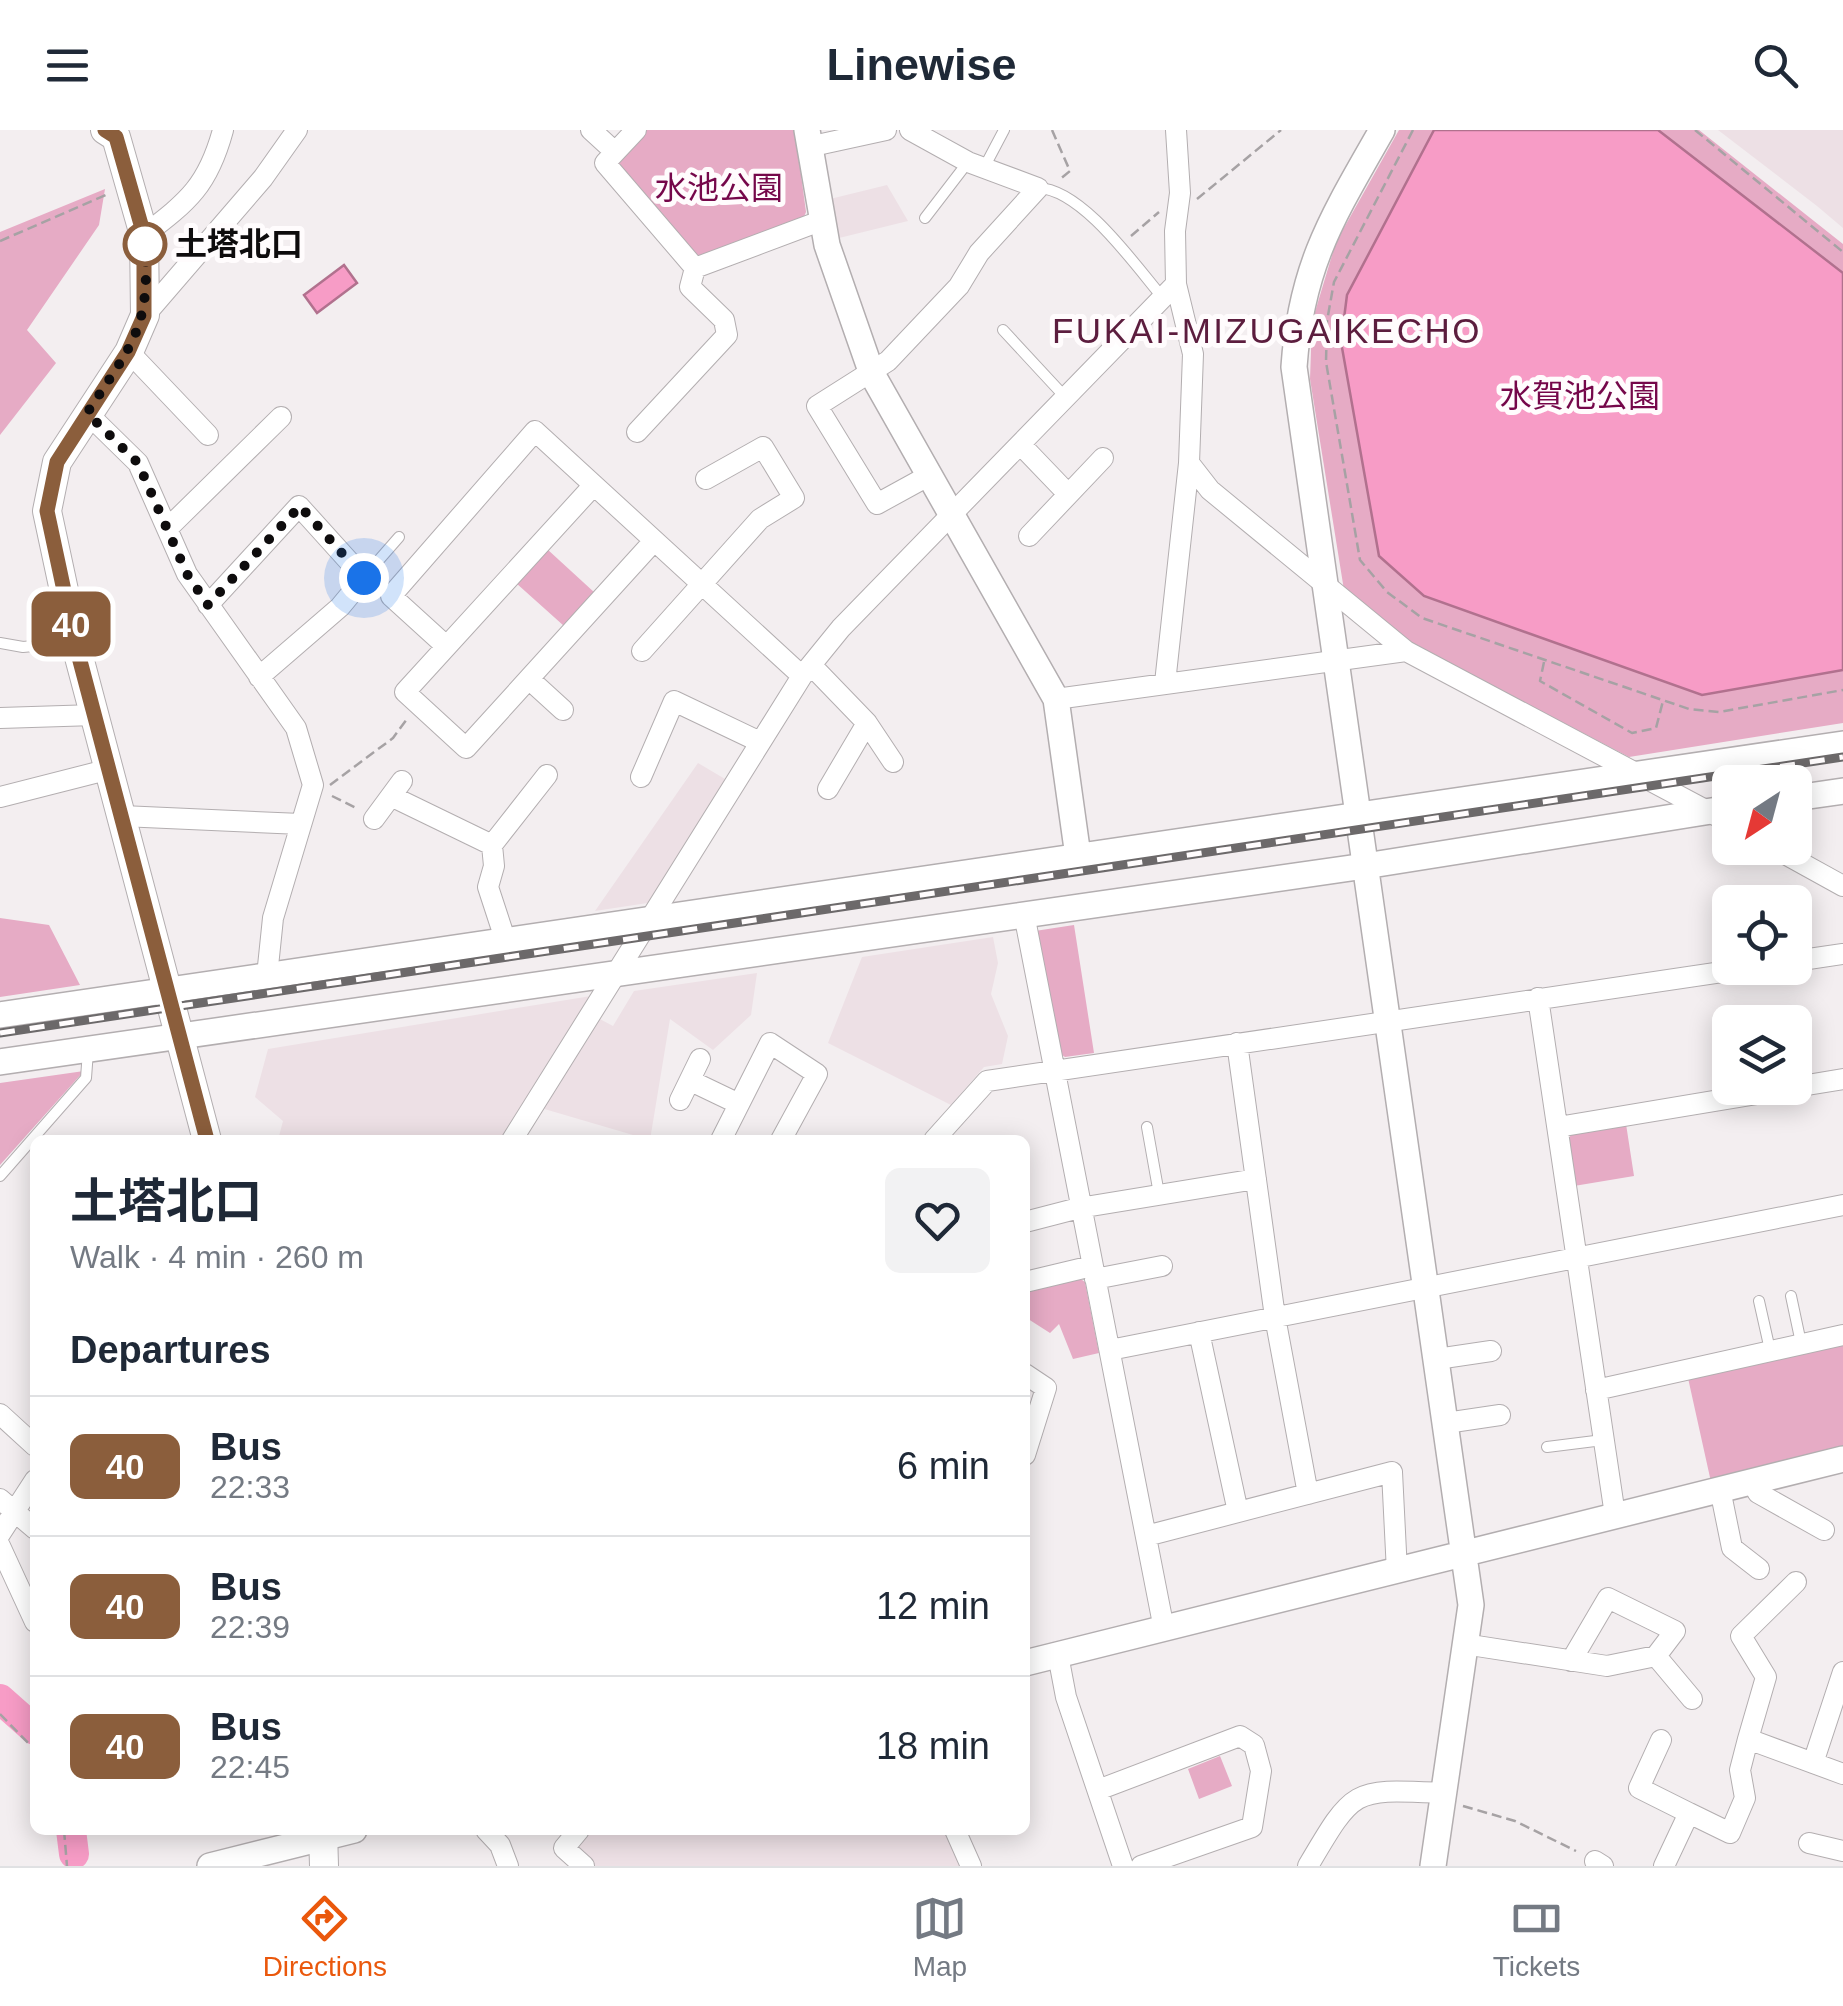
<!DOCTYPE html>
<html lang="en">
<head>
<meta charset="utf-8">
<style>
	body { margin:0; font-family:Helvetica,"Noto Sans JP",sans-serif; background:#f2f2f3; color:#1f2937; height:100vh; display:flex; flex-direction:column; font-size:38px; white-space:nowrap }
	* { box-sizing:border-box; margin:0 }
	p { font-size:32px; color:#747a83 }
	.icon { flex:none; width:55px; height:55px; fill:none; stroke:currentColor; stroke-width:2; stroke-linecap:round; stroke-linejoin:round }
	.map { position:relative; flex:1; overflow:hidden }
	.sheet { position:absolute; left:30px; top:1005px; width:1000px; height:700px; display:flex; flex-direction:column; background:#fff; border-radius:15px; box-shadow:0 5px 25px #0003 }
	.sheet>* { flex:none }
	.badge { padding:0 20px; border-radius:15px; font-size:35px; line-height:65px }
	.needle { width:65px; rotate:216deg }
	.fabs { position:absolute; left:1712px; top:635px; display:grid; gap:20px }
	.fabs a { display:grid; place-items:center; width:100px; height:100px; border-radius:15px; background:#fff; box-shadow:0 5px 25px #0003; font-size:50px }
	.you { position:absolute; width:50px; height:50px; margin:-25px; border:8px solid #fff; border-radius:50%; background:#1a73e8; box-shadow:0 0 0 15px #1a73e833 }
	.map>.badge { position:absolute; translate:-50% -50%; box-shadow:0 0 0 5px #fff }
	h2 { padding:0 40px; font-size:38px; line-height:90px }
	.round { display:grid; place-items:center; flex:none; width:105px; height:105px; border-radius:15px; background:#f2f2f3 }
	.overview { display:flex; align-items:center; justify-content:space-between; height:170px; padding:0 40px }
	h1 { font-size:48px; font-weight:700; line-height:75px }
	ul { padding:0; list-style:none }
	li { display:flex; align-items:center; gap:30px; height:140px; padding:0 40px; border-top:2px solid #e0e1e3 }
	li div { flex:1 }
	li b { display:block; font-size:38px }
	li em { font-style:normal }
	li .badge { min-width:110px; font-weight:700; text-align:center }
	header { display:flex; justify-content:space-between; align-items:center; height:130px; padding:0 40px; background:#fff; font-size:45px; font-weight:700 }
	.tabs { display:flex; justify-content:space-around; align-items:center; height:140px; border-top:2px solid #e0e1e3; background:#fff; font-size:28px; color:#747a83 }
	.tabs a { display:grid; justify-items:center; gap:5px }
	.tabs .on { color:#ea580c }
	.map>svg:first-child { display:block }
</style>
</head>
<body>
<header><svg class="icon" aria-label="menu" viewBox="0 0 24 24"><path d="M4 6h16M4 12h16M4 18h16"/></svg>Linewise<svg class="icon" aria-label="search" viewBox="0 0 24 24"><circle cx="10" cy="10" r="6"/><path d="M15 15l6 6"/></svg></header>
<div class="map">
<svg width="1843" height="1736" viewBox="0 0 1843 1736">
	<rect width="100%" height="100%" fill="#f3eef0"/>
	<path fill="#ede0e5" d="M 1718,0 L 1843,0 L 1843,98 L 1817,76 Z
		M 887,55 L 908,91 L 835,109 L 826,70 Z
		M 698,633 L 725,649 L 654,772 L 595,781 Z
		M 993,807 L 998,833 L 991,864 L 1008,906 L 1002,934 L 984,937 L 951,975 L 828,913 L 862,827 Z
		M 757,843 L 751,885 L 713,920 L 670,889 L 650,1010 L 541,978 L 596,887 L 613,896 L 634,861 Z
		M 591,866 L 502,1010 L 278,1010 L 283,991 L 255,967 L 268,919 Z
		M 586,1700 L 945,1700 L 962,1736 L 590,1736 L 575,1714 Z"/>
	<path fill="#e6abc5" d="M 647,0 L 795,0 L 806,82 L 803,89 L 699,127 L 619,36 L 619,28 Z
		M 1399,0 L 1699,0 L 1843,114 L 1843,593 L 1629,627 L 1405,510 L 1344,460 L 1310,249 L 1312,192 L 1336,112 Z
		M 105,59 L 99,95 L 27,200 L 56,233 L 0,305 L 0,102 Z
		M 547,419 L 595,463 L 564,496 L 516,453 Z
		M 0,788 L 49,795 L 80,855 L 0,867 Z
		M 1074,795 L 1094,923 L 1065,927 L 1059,923 L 1035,801 Z
		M 84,941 L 0,1035 L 0,953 Z
		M 1626,994 L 1634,1046 L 1574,1056 L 1567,1010 L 1572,1004 Z
		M 1079,1148 L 1085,1152 L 1099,1223 L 1073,1229 L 1059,1194 L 1050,1203 L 1025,1187 L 1025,1160 Z
		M 1843,1213 L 1843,1319 L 1711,1352 L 1688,1248 Z
		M 1220,1626 L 1232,1656 L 1199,1669 L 1188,1639 Z"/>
	<path fill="#f79cc6" stroke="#b1718e" stroke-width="2.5" d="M 1434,0 L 1658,0 L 1843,143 L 1843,540 L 1702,565 L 1424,466 L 1379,426 L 1341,212 L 1347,165 Z
		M 344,135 L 357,153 L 317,183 L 304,165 Z"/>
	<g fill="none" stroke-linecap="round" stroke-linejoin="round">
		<path stroke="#f79cc6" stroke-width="30" d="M 0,1569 L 35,1600
			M 71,1700 L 74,1724"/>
		<defs>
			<path id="service" d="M 985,36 L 1004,0
				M 1038,58 C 1082,59 1135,135 1163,168
				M 925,88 L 968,32
				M 1003,200 L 1066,268
				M 364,447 L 399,407
				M 0,513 L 23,517 L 74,512
				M 1147,997 L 1159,1064
				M 0,1046 L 86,948 L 88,921
				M 1791,1166 L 1801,1213
				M 1759,1171 L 1770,1220
				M 1547,1317 L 1603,1310"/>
			<path id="minor" d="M 591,0 L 615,22
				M 636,0 L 605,33 L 695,138 L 823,90
				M 910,0 L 968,32 L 1038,58 L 979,123 L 959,156 L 888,231 L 817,276 L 877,374 L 928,346
				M 1176,0 L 1180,63 L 1175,101 L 1176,154 L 1193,224 L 1189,333 L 1210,360 L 1406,521 L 1730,693
				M 808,17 L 886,0
				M 144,105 C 189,71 208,55 223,0
				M 145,185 L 263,48 L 297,0
				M 129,222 L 208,305
				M 87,283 L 138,333 L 187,444 L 296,598 L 313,655 L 273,788 L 267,846
				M 637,302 L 727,205 L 724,190 L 690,157 L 695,138
				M 1022,316 L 1068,364
				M 593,356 L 405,562 L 466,618 L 653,412
				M 168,398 L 281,287
				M 1029,406 L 1103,328
				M 208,475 L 299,376 L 364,448 L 340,477 L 259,547
				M 446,516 L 391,466 L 535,301 L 802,546
				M 642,521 L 760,389 L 794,368 L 763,317 L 706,349
				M 811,535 L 867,593 L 893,632
				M 529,549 L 563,580
				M 1165,553 L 1189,333
				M 1056,569 L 1406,521
				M 0,588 L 95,585
				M 641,647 L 674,571 L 760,612
				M 828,659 L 867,593
				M 391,666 L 492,715
				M 0,667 L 110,639
				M 122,686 L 301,694
				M 374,689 L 402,651
				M 1774,718 L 1843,756
				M 1024,784 L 1164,1499
				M 506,812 L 488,757 L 494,736 L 492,715 L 547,645
				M 1795,831 L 1843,824
				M 1538,868 L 1615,1385
				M 1237,913 L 1275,1187 L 1308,1364
				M 691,951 L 739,974
				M 1795,957 L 1843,949
				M 680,970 L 700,929
				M 1558,997 L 1792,958
				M 512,1010 L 802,546 L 841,498 L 1176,154
				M 721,1010 L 770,913 L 817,944 L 781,1010
				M 934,1010 L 987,951 L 1749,838
				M 1025,1092 L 1079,1078 L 1256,1049
				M 1095,1149 L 1162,1136
				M 1025,1152 L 1092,1136
				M 1199,1202 L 1238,1382
				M 1110,1220 L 1843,1075
				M 1437,1229 L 1491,1221
				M 1025,1244 L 1046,1258 L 1025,1325
				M 1596,1260 L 1843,1205
				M 0,1284 L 35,1316
				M 1446,1293 L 1500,1285
				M 1752,1352 L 1758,1363 L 1824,1400
				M 1720,1359 L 1732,1418 L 1759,1439
				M 0,1369 L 35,1399
				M 0,1404 L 35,1350
				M 1146,1406 L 1392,1342 L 1397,1442
				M 0,1416 L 35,1492
				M 1464,1514 L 1607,1536 L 1656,1526 L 1692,1569
				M 1058,1525 L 1066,1567 L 1123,1736
				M 1571,1531 L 1608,1468 L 1675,1501 L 1656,1526
				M 1748,1609 L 1766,1547 L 1741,1506 L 1796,1452
				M 1661,1610 L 1639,1658 L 1689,1683
				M 1813,1633 L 1843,1542
				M 1098,1660 L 1240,1606 L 1254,1615 L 1261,1641 L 1252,1697 L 1141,1736
				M 486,1700 L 500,1715 L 508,1736
				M 579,1700 L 564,1718 L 584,1736
				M 955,1700 L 971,1736
				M 1809,1713 L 1843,1721
				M 1595,1731 L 1603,1736
				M 1308,1736 C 1355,1656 1353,1659 1445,1663
				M 1664,1736 L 1689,1683 L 1730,1703 L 1745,1668 L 1740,1640 L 1748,1609 L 1843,1644"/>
			<path id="tertiary" d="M 807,0 L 827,115 L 872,244 L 1056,569 L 1078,726
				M 1382,0 C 1333,86 1301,135 1294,237 L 1471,1475 L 1433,1736
				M 1795,668 L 1843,661
				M 0,885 L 1843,614
				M 0,932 L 1365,736 L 1730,678
				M 1025,1533 L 1843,1329
				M 210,1736 L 354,1700"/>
			<path id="secondary" d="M 105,0 L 116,7 L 144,105 L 145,185 L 129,222 L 57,332 L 47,381 L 75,512 L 207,1010
				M 323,1700 L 324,1736"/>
		</defs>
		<use href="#service" stroke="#b3aeb0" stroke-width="12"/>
		<use href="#minor" stroke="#b3aeb0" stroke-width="22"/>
		<use href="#tertiary" stroke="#b3aeb0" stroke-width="28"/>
		<use href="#secondary" stroke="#b3aeb0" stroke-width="30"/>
		<path stroke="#a6a2a4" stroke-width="2.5" stroke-dasharray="10 5" stroke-linecap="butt" d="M 1052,0 L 1070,41 L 1059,50
			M 1413,0 L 1334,152 L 1327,191 L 1326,232 L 1360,430 L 1387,462 L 1422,488 L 1689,579 L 1719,582 L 1843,560
			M 1695,0 L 1843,122
			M 1197,69 L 1281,0
			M 1131,106 L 1159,82
			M 0,111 L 108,64
			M 1544,532 L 1540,551 L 1632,603 L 1656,598 L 1663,571
			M 330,655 L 393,608 L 407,589
			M 332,666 L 356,678
			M 0,1584 L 35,1620
			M 1463,1676 L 1515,1691 L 1576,1721
			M 64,1700 L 67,1736"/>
		<use href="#service" stroke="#fff" stroke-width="10"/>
		<use href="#minor" stroke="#fff" stroke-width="20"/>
		<use href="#tertiary" stroke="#fff" stroke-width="25"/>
		<use href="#secondary" stroke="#fff" stroke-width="28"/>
		<defs>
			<path id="rail" d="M 0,903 L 1843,627"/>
		</defs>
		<use href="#rail" stroke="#6c696a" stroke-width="9"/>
		<use href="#rail" stroke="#fffcfd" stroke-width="5" stroke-dasharray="15" stroke-linecap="butt"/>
	</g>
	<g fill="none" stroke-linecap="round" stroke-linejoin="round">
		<defs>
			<path id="line" d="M 105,0 L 116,7 L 144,105 L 144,186 L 128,222 L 57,332 L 47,381 L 75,512 L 207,1010"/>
		</defs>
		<use href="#line" stroke="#fff" stroke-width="22"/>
		<use href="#line" stroke="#8b5e3c" stroke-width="15"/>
		<path stroke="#0e0c0d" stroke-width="10" stroke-dasharray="0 18" d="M 145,114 L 144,105 C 152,196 135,210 87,283 L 138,333 L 187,444 L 208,475 L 300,376 L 364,448"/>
	</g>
	<circle fill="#fff" stroke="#8b5e3c" stroke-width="5" cx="145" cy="114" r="20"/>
	<g text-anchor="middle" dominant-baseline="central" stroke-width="10" stroke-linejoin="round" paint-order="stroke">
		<g font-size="32" fill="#75074a" stroke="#fffcfd">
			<text x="719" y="58">水池公園</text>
			<text x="1580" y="266">水賀池公園</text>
		</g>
		<g font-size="32" font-weight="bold" fill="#0e0c0d" stroke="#fffcfd" text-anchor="start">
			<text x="175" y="114">土塔北口</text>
		</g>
		<g font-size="35" letter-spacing="2.5" fill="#5c1d3e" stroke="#fffcfd">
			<text x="1267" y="200">FUKAI-MIZUGAIKECHO</text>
		</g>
	</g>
</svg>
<div class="fabs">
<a><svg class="needle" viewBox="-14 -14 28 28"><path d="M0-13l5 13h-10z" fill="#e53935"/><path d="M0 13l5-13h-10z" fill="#747a83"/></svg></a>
<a><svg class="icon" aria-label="locate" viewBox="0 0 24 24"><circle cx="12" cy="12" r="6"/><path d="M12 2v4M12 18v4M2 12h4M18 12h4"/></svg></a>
<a><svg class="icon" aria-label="layers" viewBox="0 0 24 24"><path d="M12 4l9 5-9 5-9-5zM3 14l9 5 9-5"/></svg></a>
</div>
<div class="you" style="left:364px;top:448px"></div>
<b class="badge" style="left:71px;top:494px;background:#8b5e3c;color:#fff">40</b>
<section class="sheet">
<div class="overview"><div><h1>土塔北口</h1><p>Walk · 4 min · 260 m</p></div><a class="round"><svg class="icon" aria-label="heart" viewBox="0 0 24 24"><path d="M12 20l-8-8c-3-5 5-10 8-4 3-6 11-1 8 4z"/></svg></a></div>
<h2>Departures</h2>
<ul>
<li><span class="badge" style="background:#8b5e3c;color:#fff">40</span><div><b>Bus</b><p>22:33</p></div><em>6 min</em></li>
<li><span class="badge" style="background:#8b5e3c;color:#fff">40</span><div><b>Bus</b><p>22:39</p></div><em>12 min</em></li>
<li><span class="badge" style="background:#8b5e3c;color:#fff">40</span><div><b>Bus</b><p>22:45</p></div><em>18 min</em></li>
</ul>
</section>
</div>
<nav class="tabs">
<a class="on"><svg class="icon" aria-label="directions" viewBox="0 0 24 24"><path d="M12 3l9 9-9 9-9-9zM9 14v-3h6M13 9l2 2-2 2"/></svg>Directions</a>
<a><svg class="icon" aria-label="map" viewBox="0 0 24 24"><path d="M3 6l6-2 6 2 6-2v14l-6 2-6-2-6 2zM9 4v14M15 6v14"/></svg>Map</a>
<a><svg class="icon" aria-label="tickets" viewBox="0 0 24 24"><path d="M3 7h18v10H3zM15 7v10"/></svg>Tickets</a>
</nav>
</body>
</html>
